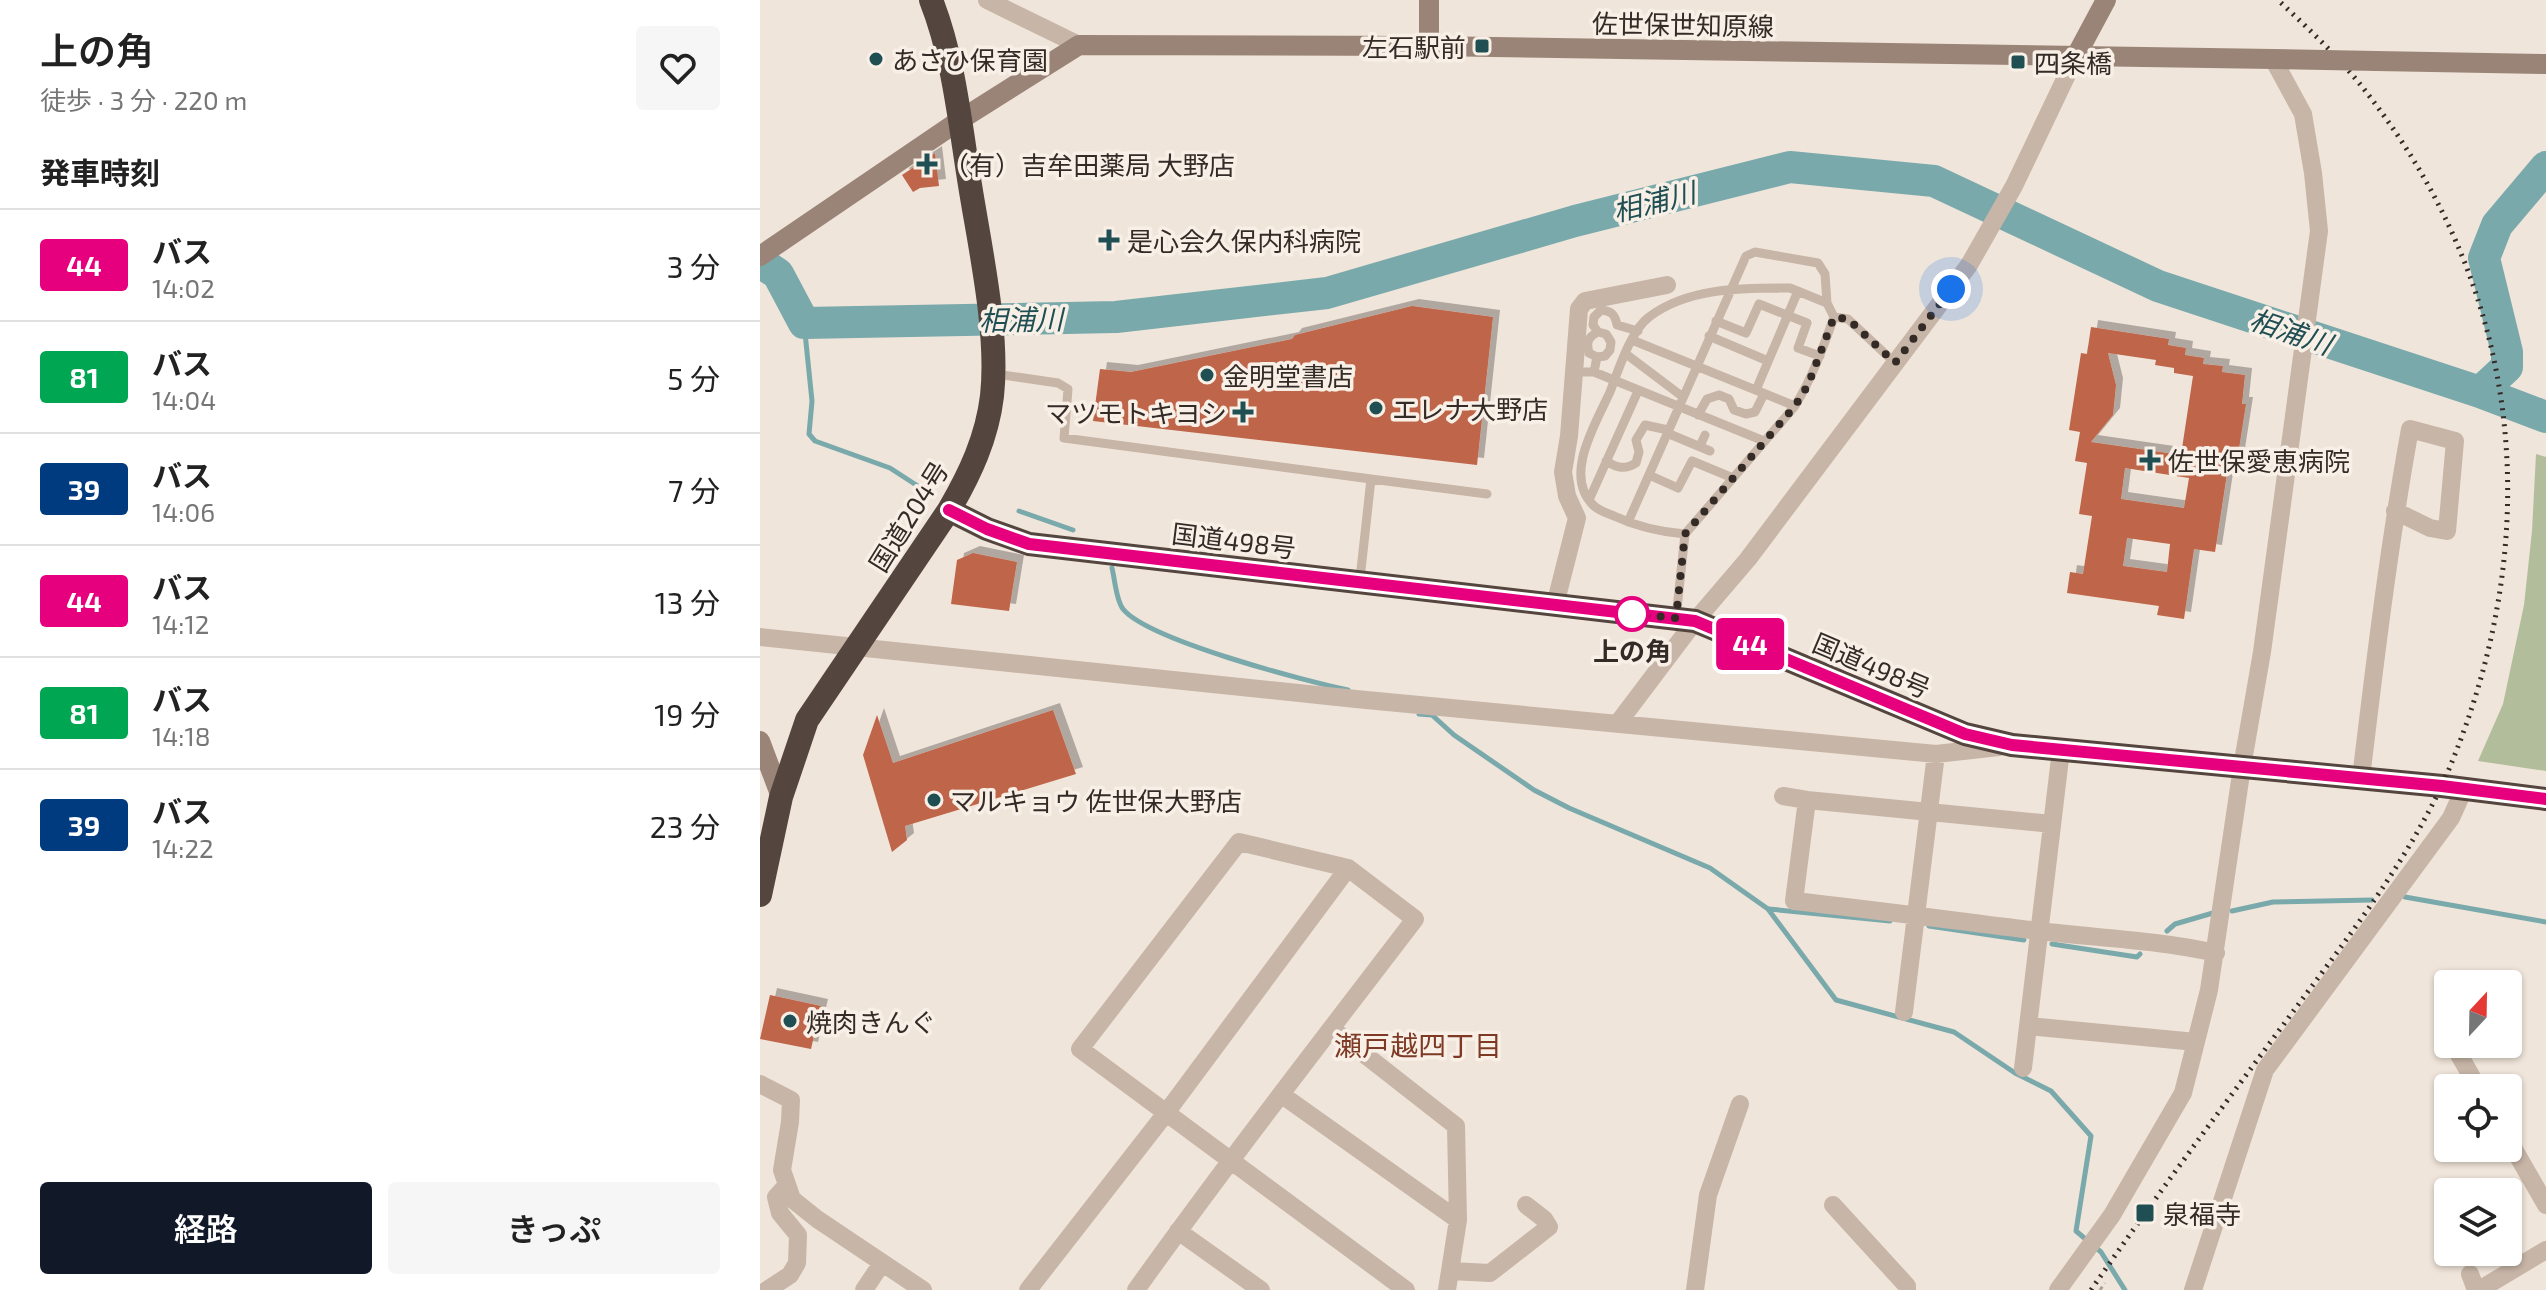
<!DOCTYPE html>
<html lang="ja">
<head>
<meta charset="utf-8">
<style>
	body { margin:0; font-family:"Exo 2","Noto Sans JP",sans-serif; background:#f6f6f6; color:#222; height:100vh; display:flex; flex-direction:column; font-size:30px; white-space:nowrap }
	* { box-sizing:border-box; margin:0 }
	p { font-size:26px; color:#767676 }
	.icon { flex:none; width:44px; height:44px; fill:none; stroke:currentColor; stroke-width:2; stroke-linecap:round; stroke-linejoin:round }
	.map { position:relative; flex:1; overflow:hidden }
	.side { display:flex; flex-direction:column; background:#fff; width:760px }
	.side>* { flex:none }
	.badge { padding:0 16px; border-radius:6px; font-size:28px; line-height:52px }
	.needle { width:52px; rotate:22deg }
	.tools { position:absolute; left:1674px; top:970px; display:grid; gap:16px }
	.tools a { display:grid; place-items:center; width:88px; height:88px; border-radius:8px; background:#fff; box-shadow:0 2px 6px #0004; font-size:40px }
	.you { position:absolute; width:40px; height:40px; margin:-20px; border:6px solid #fff; border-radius:50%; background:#1a73e8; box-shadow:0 0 0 12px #1a73e833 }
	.map>.badge { position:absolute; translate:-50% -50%; box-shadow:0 0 0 4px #fff }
	h2 { padding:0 40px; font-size:30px; line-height:72px }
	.round { display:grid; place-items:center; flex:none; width:84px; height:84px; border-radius:8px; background:#f6f6f6 }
	.overview { display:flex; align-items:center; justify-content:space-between; height:136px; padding:0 40px }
	h1 { font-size:38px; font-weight:600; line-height:60px }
	.primary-button { display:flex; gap:16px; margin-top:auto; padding:16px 40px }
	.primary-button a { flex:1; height:92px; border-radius:8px; background:#111827; color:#fff; font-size:32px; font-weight:600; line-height:92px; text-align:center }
	.primary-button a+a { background:#f6f6f6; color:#222 }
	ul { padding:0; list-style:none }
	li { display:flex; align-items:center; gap:24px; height:112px; padding:0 40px; border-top:2px solid #e0e0e0 }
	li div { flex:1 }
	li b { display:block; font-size:30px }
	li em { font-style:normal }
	li .badge { min-width:88px; font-weight:700; text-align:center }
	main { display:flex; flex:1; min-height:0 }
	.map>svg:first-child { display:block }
</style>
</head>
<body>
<main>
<section class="side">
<div class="overview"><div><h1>上の角</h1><p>徒歩 · 3 分 · 220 m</p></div><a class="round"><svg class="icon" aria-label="heart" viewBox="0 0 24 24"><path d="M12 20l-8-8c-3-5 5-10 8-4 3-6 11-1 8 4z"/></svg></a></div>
<h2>発車時刻</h2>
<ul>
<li><span class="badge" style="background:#e6007e;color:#fff">44</span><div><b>バス</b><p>14:02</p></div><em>3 分</em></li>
<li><span class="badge" style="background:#00a651;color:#fff">81</span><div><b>バス</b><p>14:04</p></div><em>5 分</em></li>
<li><span class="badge" style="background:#003b80;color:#fff">39</span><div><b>バス</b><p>14:06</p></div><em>7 分</em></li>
<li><span class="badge" style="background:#e6007e;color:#fff">44</span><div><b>バス</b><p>14:12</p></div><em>13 分</em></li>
<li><span class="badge" style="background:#00a651;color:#fff">81</span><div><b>バス</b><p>14:18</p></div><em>19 分</em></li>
<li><span class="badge" style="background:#003b80;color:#fff">39</span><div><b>バス</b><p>14:22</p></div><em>23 分</em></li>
</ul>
<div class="primary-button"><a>経路</a><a>きっぷ</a></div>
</section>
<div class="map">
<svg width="1786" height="1290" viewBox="0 0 1786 1290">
	<defs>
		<filter id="shadow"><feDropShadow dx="7" dy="-7" stdDeviation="0" flood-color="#0004"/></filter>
	</defs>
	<rect width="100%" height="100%" fill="#f0e5da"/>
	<path fill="#b2be9b" d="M 1776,454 L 1786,457 L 1786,771 L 1718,761 L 1743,704 L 1764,605 L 1772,531 Z"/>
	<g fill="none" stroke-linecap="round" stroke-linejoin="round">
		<path stroke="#7aa9ab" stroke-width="5" d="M 44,323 L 52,401 L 49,434 L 55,441 L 130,468 L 167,492
			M 259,511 L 313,530
			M 352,568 C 355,580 356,600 363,609 C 388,640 545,681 588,690
			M 659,714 L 672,715 L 694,735 L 774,790 L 809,808 L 950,868 L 1008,909 L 1076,1000 L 1194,1032 L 1255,1073 L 1291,1091 L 1331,1136 L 1316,1231 L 1341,1252 L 1365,1290
			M 1645,897 L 1786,922
			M 1009,909 L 1130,921
			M 1472,911 L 1513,902 L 1612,900
			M 1169,926 L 1264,940
			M 1407,931 L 1415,924 L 1453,913
			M 1292,944 L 1377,957 L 1380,954"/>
		<path stroke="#7aa9ab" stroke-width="32" d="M 0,262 L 18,274 L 44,323 L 356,317 L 567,293 L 815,221 L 1030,167 L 1174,181 L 1398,286 L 1720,392 L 1786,417
			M 1720,392 L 1747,367 L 1747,352 L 1724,258 L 1737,225 L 1786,167"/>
	</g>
	<path fill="#bf6548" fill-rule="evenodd" filter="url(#shadow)" d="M 175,153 L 179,186 L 160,188 L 153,192 L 142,175 Z
		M 652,306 L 733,317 L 717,465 L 333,421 L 340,369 L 371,372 L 532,339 L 535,335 Z
		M 1331,327 L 1409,339 L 1408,345 L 1426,348 L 1425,355 L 1444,358 L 1443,364 L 1463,366 L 1462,372 L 1485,375 L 1482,404 L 1486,404 L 1478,455 L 1470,454 L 1455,552 L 1434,549 L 1424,619 L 1397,615 L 1399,606 L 1307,593 L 1310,572 L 1323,574 L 1332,516 L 1319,514 L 1327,463 L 1315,461 L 1320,432 L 1309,430 L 1321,353 L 1327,354 ZM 1348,353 L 1396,360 L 1395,365 L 1414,368 L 1414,373 L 1433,376 L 1421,455 L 1331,442 L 1353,415 L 1356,385 ZM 1365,468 L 1429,478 L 1424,508 L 1361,499 ZM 1367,538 L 1410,544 L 1407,572 L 1363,566 Z
		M 213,553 L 257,562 L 249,611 L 191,604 L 197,560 Z
		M 293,710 L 316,774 L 145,826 L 147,840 L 132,852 L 103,755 L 117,715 L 133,763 Z
		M 10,995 L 61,1006 L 51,1049 L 0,1039 Z"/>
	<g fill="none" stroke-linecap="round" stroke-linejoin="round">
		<path stroke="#b39f91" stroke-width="3" stroke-dasharray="4 4" stroke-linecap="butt" d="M 1340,1290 L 1345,1283"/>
		<path stroke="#c7b5a7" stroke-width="9" d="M 1030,288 L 1067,303 L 1074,317 C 1063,348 1052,378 1035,406 L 925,534 C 899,532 878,527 854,516 C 847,513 839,511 833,505 C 803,475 836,423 850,392 C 858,371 871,330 889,317 C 928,287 984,288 1030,288 Z
			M 1074,317 L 1088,319 L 1135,363
			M 956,321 L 986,333 L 999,304 L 1047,323 L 1038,348 L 1060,356
			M 838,332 L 833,325 L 834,317 L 841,310 C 851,311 855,314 857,325 L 878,331
			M 949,336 L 1008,361
			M 872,340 L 1035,406
			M 866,354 L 923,397
			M 837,357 L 829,353 C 826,342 828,337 838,332
			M 824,372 L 834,372 L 1004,441
			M 834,372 L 837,357 L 845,356 L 850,350 L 851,342 L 846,334 L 838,332
			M 236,374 L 298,383 L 308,389 L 304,438 L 611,479 L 600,579
			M 996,390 L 1038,291
			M 938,415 L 947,399 L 959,395 L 969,399 L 974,410 L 986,414 L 995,412 L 1004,394
			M 907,433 L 950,451
			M 940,446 L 945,435
			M 846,461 C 857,468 865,470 876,463 L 879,452 L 876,440 L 885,425 L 908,430
			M 889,475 L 918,488 L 932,461 L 973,478
			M 611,479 L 727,494
			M 829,500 L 878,391
			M 868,522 L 986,256 L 995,252 L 1058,263 L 1065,274 L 1067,303
			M 916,618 L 925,534"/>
		<path stroke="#c7b5a7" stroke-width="18" d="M 227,0 L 319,45
			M 795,605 L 817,518 L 807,496 L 803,472 L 809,436 L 819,309 L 825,301 L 907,285
			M 0,637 L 596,699 L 1176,754 L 1239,747
			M 858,723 L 935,621 L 988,559 L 1209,265 L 1254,186 L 1316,56
			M 1601,778 C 1615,661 1629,545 1650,429 L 1695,441 L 1687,531 L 1670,528 L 1635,511
			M 1023,796 L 1047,800 L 1292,824
			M 1047,800 L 1034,901 C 1116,910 1197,921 1279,931 C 1338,938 1398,940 1456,953
			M 1144,1012 L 1176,754
			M 1268,1026 L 1436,1042
			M 572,1029 L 696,1126 L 698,1220 L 687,1290
			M 1693,1044 L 1718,1088
			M 1263,1068 L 1301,750
			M 0,1084 L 31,1100 L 30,1122 L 22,1170 L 32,1199 L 57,1219 L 163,1290
			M 522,1095 L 698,1220
			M 1748,1139 L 1786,1205
			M 1073,1205 L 1147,1286 L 1147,1290
			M 418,1231 L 501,1290
			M 690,1271 L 730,1273 L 789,1227 L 784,1219 L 766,1205
			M 1710,1274 L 1716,1290
			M 7,1290 L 30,1275 L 37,1263 L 38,1235 L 20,1213 L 16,1197 L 27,1185
			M 104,1290 L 122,1263
			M 268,1290 L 406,1113 L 588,868
			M 376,1290 C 466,1164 561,1042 655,919 L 588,868 L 479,842 L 320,1049 C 428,1130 537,1210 646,1290
			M 935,1290 L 948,1195 L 980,1104
			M 1298,1290 L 1352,1215 L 1423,1093 L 1449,990 L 1482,767 L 1502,652 L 1559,231 L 1553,173 L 1543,114 L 1513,59
			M 1433,1290 L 1505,1070 L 1691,818 L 1704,789
			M 1719,1290 L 1786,1250"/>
		<path stroke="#9a8478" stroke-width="20" d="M 669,46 L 669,0
			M 1316,56 L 1346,0
			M 1616,61 L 1786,64
			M 0,256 L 200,120 L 319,45 L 669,46 L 1513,59
			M 0,741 L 21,797"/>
		<path stroke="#54453e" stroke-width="24" d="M 189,510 L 227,529 L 269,544 L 935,621 L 1205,734 L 1252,745 L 1682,786 L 1786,799
			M 0,895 L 21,797 L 47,720 L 189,510 C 210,474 227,438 232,396 C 239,333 220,248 210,185 C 200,124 194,58 171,0"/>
		<path stroke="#342b27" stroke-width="5" stroke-dasharray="2 6" stroke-linecap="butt" d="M 1331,1290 C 1396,1196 1464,1105 1532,1013 C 1586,940 1644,866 1683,783 C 1786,549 1769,303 1610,97 C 1584,62 1550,30 1518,0"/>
		<path stroke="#9a8478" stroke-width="20" d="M 1513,59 L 1616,61"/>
	</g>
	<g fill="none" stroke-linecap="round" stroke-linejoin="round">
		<defs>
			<path id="line" d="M 189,510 L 227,529 L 269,544 L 935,621 L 1205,734 L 1252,745 L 1682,786 L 1786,799"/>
		</defs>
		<use href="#line" stroke="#fff" stroke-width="18"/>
		<use href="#line" stroke="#e6007e" stroke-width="12"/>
		<path stroke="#342b27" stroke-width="8" stroke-dasharray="0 14.4" d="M 872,614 L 916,618 L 925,534 L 1035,406 L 1048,385 L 1074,317 L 1088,319 L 1135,363 L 1191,289"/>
	</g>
	<g fill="#1f4f53" stroke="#f8efe6" stroke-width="3">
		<rect x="714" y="38" width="16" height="16" rx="4"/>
		<circle cx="116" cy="59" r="8"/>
		<rect x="1250" y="54" width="16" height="16" rx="4"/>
		<path d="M163 152h8v8h8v8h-8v8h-8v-8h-8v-8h8z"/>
		<path d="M345 228h8v8h8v8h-8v8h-8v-8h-8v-8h8z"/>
		<circle cx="447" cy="375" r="8"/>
		<circle cx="616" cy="408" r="8"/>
		<path d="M479 400h8v8h8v8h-8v8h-8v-8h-8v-8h8z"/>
		<path d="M1386 448h8v8h8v8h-8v8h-8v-8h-8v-8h8z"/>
		<circle cx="174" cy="800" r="8"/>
		<circle cx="30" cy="1021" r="8"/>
		<rect x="1375" y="1203" width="20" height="20" rx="4"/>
	</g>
	<circle fill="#fff" stroke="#e6007e" stroke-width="4" cx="872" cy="614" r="16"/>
	<g text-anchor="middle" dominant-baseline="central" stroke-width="7" stroke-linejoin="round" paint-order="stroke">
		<g font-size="26" fill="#342b27" stroke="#f8efe6">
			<text transform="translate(923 24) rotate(1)">佐世保世知原線</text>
			<text transform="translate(148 516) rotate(-58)">国道204号</text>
			<text transform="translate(474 540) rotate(7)">国道498号</text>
			<text transform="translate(1112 665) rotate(23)">国道498号</text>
		</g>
		<g font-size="26" fill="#342b27" stroke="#f8efe6" text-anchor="start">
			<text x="706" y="46" text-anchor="end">左石駅前</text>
			<text x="132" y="59">あさひ保育園</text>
			<text x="1274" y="62">四条橋</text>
			<text x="183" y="164">（有）吉牟田薬局 大野店</text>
			<text x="367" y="240">是心会久保内科病院</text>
			<text x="463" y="375">金明堂書店</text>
			<text x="632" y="408">エレナ大野店</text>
			<text x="467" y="412" text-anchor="end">マツモトキヨシ</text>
			<text x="1408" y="460">佐世保愛恵病院</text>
			<text x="190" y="800">マルキョウ 佐世保大野店</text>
			<text x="46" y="1021">焼肉きんぐ</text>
			<text x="1403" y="1213">泉福寺</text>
		</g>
		<g font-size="26" font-weight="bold" fill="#342b27" stroke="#f8efe6">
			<text x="872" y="650">上の角</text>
		</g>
		<g font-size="28" font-style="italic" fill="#1f4f53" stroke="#f8efe6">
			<text transform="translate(894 201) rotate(-14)">相浦川</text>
			<text transform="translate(261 319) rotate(-1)">相浦川</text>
			<text transform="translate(1531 331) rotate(19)">相浦川</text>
		</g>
		<g font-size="28" fill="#7e3a24" stroke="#f8efe6">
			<text x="658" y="1045">瀬戸越四丁目</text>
		</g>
	</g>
</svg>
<div class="tools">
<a><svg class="needle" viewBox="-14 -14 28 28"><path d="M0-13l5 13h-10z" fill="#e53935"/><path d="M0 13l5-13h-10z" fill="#767676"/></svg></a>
<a><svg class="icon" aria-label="locate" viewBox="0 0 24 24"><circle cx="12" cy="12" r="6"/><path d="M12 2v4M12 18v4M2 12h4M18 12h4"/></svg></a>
<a><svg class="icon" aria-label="layers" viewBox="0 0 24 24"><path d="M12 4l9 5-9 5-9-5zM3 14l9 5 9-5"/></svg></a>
</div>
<div class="you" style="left:1191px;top:289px"></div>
<b class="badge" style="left:990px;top:644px;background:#e6007e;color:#fff">44</b>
</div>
</main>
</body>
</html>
